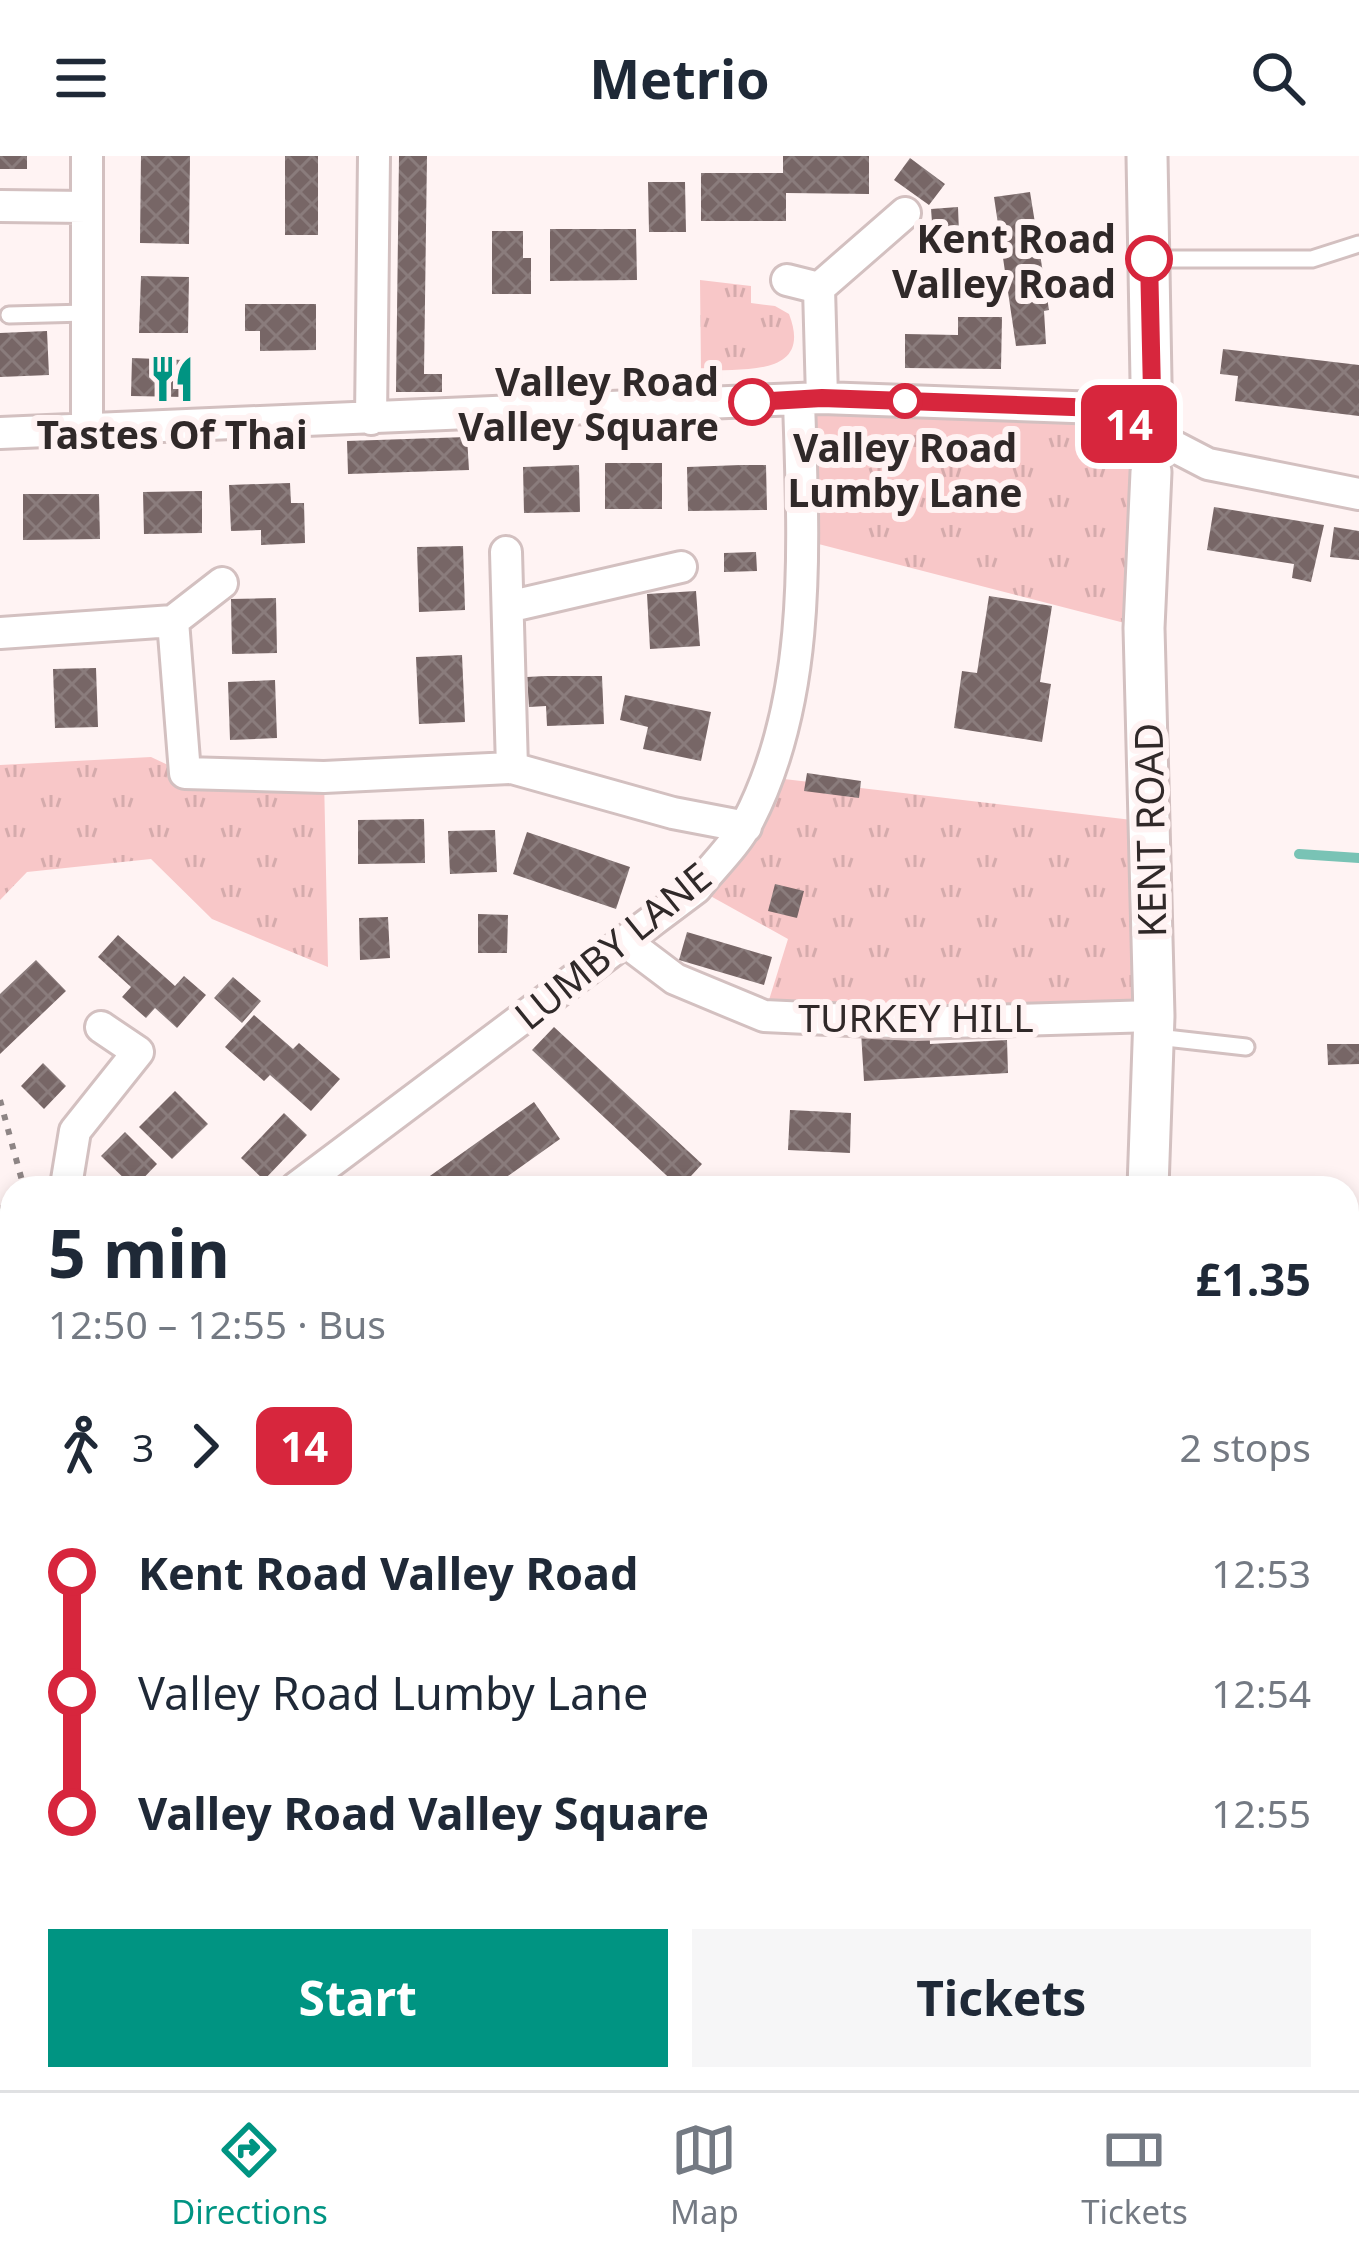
<!DOCTYPE html>
<html lang="en">
<head>
<meta charset="utf-8">
<style>
	body { margin:0; font-family:"Noto Sans",sans-serif; background:#f6f6f7; color:#1f2937; height:100vh; display:flex; flex-direction:column; font-size:45px; white-space:nowrap }
	* { box-sizing:border-box; margin:0 }
	p { font-size:39px; color:#747a83 }
	.icon { flex:none; width:66px; height:66px; fill:none; stroke:currentColor; stroke-width:2; stroke-linecap:round; stroke-linejoin:round }
	.map { position:relative; flex:1; overflow:hidden }
	.details { position:absolute; left:0px; top:1020px; width:1359px; height:915px; display:flex; flex-direction:column; background:#fff; border-radius:36px 36px 0 0; box-shadow:0 6px 18px #0003 }
	.details>* { flex:none }
	.badge { padding:0 24px; border-radius:18px; font-size:42px; line-height:78px }
	.map>.badge { position:absolute; translate:-50% -50%; box-shadow:0 0 0 6px #fff }
	.legs { display:flex; align-items:center; gap:18px; height:132px; padding:0 48px; font-size:39px }
	.legs p { margin-inline-start:auto }
	.headline { display:flex; align-items:center; justify-content:space-between; height:204px; padding:0 48px }
	h1 { font-size:66px; font-weight:700; line-height:90px }
	.primary-button { display:flex; gap:24px; margin-top:auto; padding:24px 48px }
	.primary-button a { flex:1; height:138px; border-radius:0px; background:#009482; color:#fff; font-size:48px; font-weight:700; line-height:138px; text-align:center }
	.primary-button a+a { background:#f6f6f7; color:#1f2937 }
	ul { padding:0 48px; list-style:none }
	li { display:flex; align-items:center; gap:42px; height:120px; font-size:45px }
	li i { display:grid; place-items:center; width:18px; height:100%; margin:0 15px; background:currentColor }
	li i::after { content:''; width:30px; height:30px; margin:-15px; border:9px solid; border-radius:50%; background:#fff }
	li p { margin-inline-start:auto }
	li:first-child i { background:linear-gradient(#0000 50%,currentColor 0) }
	li:last-child i { background:linear-gradient(currentColor 50%,#0000 0) }
	header { display:flex; justify-content:space-between; align-items:center; height:156px; padding:0 48px; background:#fff; font-size:54px; font-weight:700 }
	.tab-bar { display:flex; justify-content:space-around; align-items:center; height:168px; border-top:3px solid #e0e1e3; background:#fff; font-size:33px; color:#747a83 }
	.tab-bar a { display:grid; justify-items:center; gap:6px }
	.tab-bar .active { color:#009482 }
	.map>svg:first-child { display:block }
</style>
</head>
<body>
<header><svg class="icon" aria-label="menu" viewBox="0 0 24 24"><path d="M4 6h16M4 12h16M4 18h16"/></svg>Metrio<svg class="icon" aria-label="search" viewBox="0 0 24 24"><circle cx="10" cy="10" r="6"/><path d="M15 15l6 6"/></svg></header>
<div class="map">
<svg width="1359" height="1934" viewBox="0 0 1359 1934">
	<defs>
		<pattern id="grass-tufts" width="24" height="20" patternUnits="userSpaceOnUse" patternTransform="scale(3)"><rect width="24" height="20" fill="#f8c7c8"/><path d="M3 7l-1-3M5 7V3M7 7l1-3M15 17l-1-3M17 17v-4M19 17l1-3" fill="none" stroke="#d5abac"/></pattern>
		<pattern id="park-crowns" width="20" height="18" patternUnits="userSpaceOnUse" patternTransform="scale(3)"><rect width="20" height="18" fill="#f8c7c8"/><path d="M2 6a3 3 0 1 1 6 0M12 15a3 3 0 1 1 6 0" fill="none" stroke="#d5abac"/></pattern>
		<pattern id="building-cross-hatch" width="8" height="8" patternUnits="userSpaceOnUse" patternTransform="scale(3)"><rect width="8" height="8" fill="#766"/><path d="M0 0l8 8M0 8l8-8" fill="none" stroke="#8a7c7c"/></pattern>
	</defs>
	<rect width="100%" height="100%" fill="#fff3f3"/>
	<path fill="url(#grass-tufts)" d="M 700,124 L 751,130 L 751,147 L 775,150 L 789,158 C 814,222 741,212 701,215 Z
		M 799,244 L 1100,252 L 1152,281 L 1144,472 L 803,384 Z
		M 151,601 L 185,617 L 324,621 L 328,811 L 212,763 L 151,703 L 27,716 L 0,744 L 0,609 Z
		M 767,621 L 1149,666 L 1154,860 L 764,860 L 788,783 L 696,732 Z"/>
	<path fill="url(#park-crowns)" d="M 801,1923 L 1110,1923 L 1106,1934 L 800,1934 Z"/>
	<g fill="none" stroke-linecap="round" stroke-linejoin="round">
		<path stroke="#79c3b5" stroke-width="10" d="M 1299,698 L 1359,702"/>
	</g>
	<path fill="url(#building-cross-hatch)" d="M 0,0 L 27,0 L 27,13 L 0,13 Z
		M 141,0 L 190,0 L 189,88 L 140,87 Z
		M 285,0 L 318,0 L 318,79 L 285,79 Z
		M 399,0 L 427,0 L 424,218 L 442,218 L 442,236 L 396,236 Z
		M 783,0 L 869,0 L 869,38 L 786,37 L 786,65 L 701,65 L 701,17 L 783,17 Z
		M 910,2 L 945,28 L 929,49 L 894,24 Z
		M 648,26 L 685,26 L 686,76 L 649,76 Z
		M 1030,36 L 1049,154 L 1044,155 L 1046,188 L 1016,190 L 994,41 Z
		M 958,51 L 959,77 L 933,79 L 931,53 Z
		M 550,73 L 636,73 L 637,124 L 550,125 Z
		M 492,75 L 523,75 L 523,102 L 531,102 L 531,138 L 492,138 Z
		M 141,120 L 189,121 L 188,177 L 139,177 Z
		M 245,148 L 316,148 L 316,194 L 260,195 L 260,175 L 245,175 Z
		M 958,161 L 1002,161 L 1001,213 L 905,212 L 905,178 L 958,179 Z
		M 47,175 L 49,219 L 0,221 L 0,177 Z
		M 1223,193 L 1359,209 L 1359,260 L 1235,245 L 1238,220 L 1220,218 Z
		M 132,202 L 184,204 L 184,241 L 131,240 Z
		M 467,281 L 469,314 L 348,318 L 347,285 Z
		M 605,307 L 662,307 L 662,353 L 605,353 Z
		M 579,309 L 580,356 L 524,357 L 523,311 Z
		M 741,309 L 766,309 L 767,354 L 688,355 L 687,311 Z
		M 290,327 L 291,347 L 304,347 L 305,387 L 261,389 L 261,374 L 231,375 L 229,329 Z
		M 202,335 L 202,377 L 144,378 L 143,336 Z
		M 23,338 L 99,338 L 100,383 L 23,384 Z
		M 1214,351 L 1324,369 L 1311,426 L 1292,422 L 1294,408 L 1207,394 Z
		M 1334,371 L 1359,375 L 1359,404 L 1330,401 Z
		M 463,390 L 465,454 L 419,456 L 417,391 Z
		M 756,396 L 757,415 L 724,416 L 724,397 Z
		M 696,435 L 700,490 L 650,493 L 647,438 Z
		M 989,440 L 1052,450 L 1040,526 L 1051,528 L 1042,586 L 954,572 L 962,515 L 977,517 Z
		M 276,442 L 277,497 L 232,498 L 231,443 Z
		M 462,499 L 465,566 L 419,568 L 416,501 Z
		M 96,512 L 98,571 L 55,572 L 53,513 Z
		M 545,520 L 602,520 L 604,568 L 547,570 L 546,550 L 529,551 L 527,521 Z
		M 275,524 L 277,582 L 230,584 L 228,526 Z
		M 625,539 L 711,556 L 701,605 L 643,593 L 648,571 L 620,564 Z
		M 807,617 L 861,625 L 859,642 L 804,635 Z
		M 424,663 L 425,707 L 358,708 L 358,664 Z
		M 495,674 L 497,716 L 450,718 L 448,675 Z
		M 527,676 L 630,711 L 616,753 L 513,718 Z
		M 775,728 L 804,735 L 797,762 L 768,755 Z
		M 478,758 L 508,759 L 507,797 L 478,797 Z
		M 388,761 L 390,802 L 360,804 L 359,762 Z
		M 687,776 L 772,801 L 764,829 L 679,804 Z
		M 118,779 L 175,830 L 184,820 L 206,839 L 177,872 L 155,852 L 146,862 L 122,841 L 131,831 L 98,801 Z
		M 36,804 L 66,835 L 0,898 L 0,838 Z
		M 233,821 L 261,845 L 242,867 L 214,842 Z
		M 254,859 L 293,893 L 299,887 L 340,923 L 311,955 L 270,919 L 264,925 L 225,891 Z
		M 554,871 L 702,1008 L 680,1032 L 532,894 Z
		M 929,871 L 930,888 L 1007,884 L 1008,917 L 864,925 L 861,876 Z
		M 1327,888 L 1359,888 L 1359,908 L 1328,909 Z
		M 43,907 L 66,930 L 44,953 L 21,930 Z
		M 175,935 L 208,968 L 172,1003 L 139,971 Z
		M 534,946 L 560,983 L 491,1032 L 413,1032 Z
		M 790,954 L 851,957 L 850,997 L 788,994 Z
		M 284,957 L 307,979 L 264,1024 L 241,1002 Z
		M 125,976 L 157,1008 L 134,1032 L 101,1000 Z
		M 0,1202 L 12,1214 L 12,1234 L 0,1246 Z
		M 1347,1345 L 1359,1346 L 1359,1394 L 1347,1393 Z
		M 1347,1785 L 1359,1786 L 1359,1831 L 1347,1830 Z
		M 520,1923 L 563,1923 L 563,1934 L 520,1934 Z
		M 680,1923 L 722,1923 L 722,1934 L 679,1934 Z"/>
	<g fill="none" stroke-linecap="round" stroke-linejoin="round">
		<defs>
			<path id="service" d="M 1152,103 L 1312,103 L 1359,88
				M 9,159 L 86,157
				M 1157,881 L 1246,891
				M 1347,1177 L 1359,1191"/>
			<path id="minor" d="M 0,50 L 86,51
				M 787,124 L 819,132
				M 822,242 L 819,132 L 905,57
				M 371,263 L 374,0
				M 87,273 L 87,0
				M 0,277 L 822,242 L 1100,252 L 1208,308 L 1359,338
				M 506,396 L 512,612
				M 508,451 L 681,411
				M 173,465 L 222,427
				M 0,477 L 173,465 L 185,617 L 324,621 L 512,612 L 673,657 L 746,671
				M 626,786 L 675,823 L 764,860 L 916,867 L 1154,860
				M 66,1030 L 75,975 L 138,896 L 101,871
				M 296,1032 L 696,732 C 712,711 735,690 747,667 C 814,540 803,383 799,244
				M 0,1071 L 12,1063
				M 0,1421 L 12,1408
				M 1347,1585 L 1359,1585
				M 1347,1883 L 1359,1884
				M 628,1923 L 628,1934"/>
			<path id="tertiary" d="M 1147,0 L 1152,281
				M 1148,1032 L 1154,860 L 1144,472 L 1151,316
				M 1113,1934 L 1114,1923"/>
		</defs>
		<use href="#service" stroke="#d3c0c0" stroke-width="21"/>
		<use href="#minor" stroke="#d3c0c0" stroke-width="36"/>
		<use href="#tertiary" stroke="#d3c0c0" stroke-width="45"/>
		<path stroke="#8e8585" stroke-width="6" stroke-dasharray="6 9" stroke-linecap="butt" d="M 0,944 L 24,1032"/>
		<use href="#service" stroke="#fff" stroke-width="15"/>
		<use href="#minor" stroke="#fff" stroke-width="30"/>
		<use href="#tertiary" stroke="#fff" stroke-width="39"/>
	</g>
	<g fill="none" stroke-linecap="round" stroke-linejoin="round">
		<defs>
			<path id="line-1" d="M 752,246 L 822,242 L 1100,252 L 1153,281 L 1149,103"/>
		</defs>
		<use href="#line-1" stroke="#fff" stroke-width="27"/>
		<use href="#line-1" stroke="#d7263d" stroke-width="18"/>
	</g>
	<defs>
		<symbol id="restaurant-bare" viewBox="-9 -9 18 18"><path d="M-5-6h1v4h1v-4h1v4h1v-4h1v5L-1.5 .5V6h-2V.5L-5-1ZM5-6V6H3V1.5H1.5Q1.5-4 5-6Z" fill="#009482" stroke="#fff3f3" stroke-width="2.5" paint-order="stroke"/></symbol>
	</defs>
	<g fill-rule="evenodd">
		<use href="#restaurant-bare" x="139" y="190" width="66" height="66"/>
	</g>
	<g fill="#fff" stroke="#d7263d" stroke-width="6">
		<circle cx="1149" cy="103" r="21"/>
		<circle cx="905" cy="245" r="15"/>
		<circle cx="752" cy="246" r="21"/>
	</g>
	<g text-anchor="middle" dominant-baseline="central" stroke-width="12" stroke-linejoin="round" paint-order="stroke">
		<g font-size="39" font-weight="bold" fill="#302929" stroke="#fff3f3" text-anchor="end">
			<text x="1116" y="81">Kent Road<tspan x="1116" dy="45">Valley Road</tspan></text>
			<text x="719" y="224">Valley Road<tspan x="719" dy="45">Valley Square</tspan></text>
			<text x="905" y="290" text-anchor="middle">Valley Road<tspan x="905" dy="45">Lumby Lane</tspan></text>
		</g>
		<g font-size="39" font-weight="bold" fill="#302929" stroke="#fff3f3">
			<text x="172" y="277">Tastes Of Thai</text>
		</g>
		<g font-size="39" fill="#302929" stroke="#fff3f3">
			<text transform="translate(1149 674) rotate(-91)">KENT ROAD</text>
			<text transform="translate(612 789) rotate(-39)">LUMBY LANE</text>
			<text x="916" y="860">TURKEY HILL</text>
		</g>
	</g>
</svg>
<b class="badge" style="left:1129px;top:268px;background:#d7263d;color:#fff">14</b>
<section class="details">
<div class="headline"><div><h1>5 min</h1><p>12:50 – 12:55 · Bus</p></div><b>£1.35</b></div>
<div class="legs"><svg class="icon" aria-label="walk" viewBox="0 0 24 24"><circle cx="13" cy="4" r="2"/><path d="M13 8l-2 6 4 7M11 14l-3 7M7 12l3-4h3l4 4"/></svg>3<svg class="icon" aria-label="forward" viewBox="0 0 24 24"><path d="M9 5l7 7-7 7"/></svg><b class="badge" style="background:#d7263d;color:#fff">14</b><p>2 stops</p></div>
<ul>
<li><i style="color:#d7263d"></i><b>Kent Road Valley Road</b><p>12:53</p></li>
<li><i style="color:#d7263d"></i><span>Valley Road Lumby Lane</span><p>12:54</p></li>
<li><i style="color:#d7263d"></i><b>Valley Road Valley Square</b><p>12:55</p></li>
</ul>
<div class="primary-button"><a>Start</a><a>Tickets</a></div>
</section>
</div>
<nav class="tab-bar">
<a class="active"><svg class="icon" aria-label="directions" viewBox="0 0 24 24"><path d="M12 3l9 9-9 9-9-9zM9 14v-3h6M13 9l2 2-2 2"/></svg>Directions</a>
<a><svg class="icon" aria-label="map" viewBox="0 0 24 24"><path d="M3 6l6-2 6 2 6-2v14l-6 2-6-2-6 2zM9 4v14M15 6v14"/></svg>Map</a>
<a><svg class="icon" aria-label="tickets" viewBox="0 0 24 24"><path d="M3 7h18v10H3zM15 7v10"/></svg>Tickets</a>
</nav>
</body>
</html>
